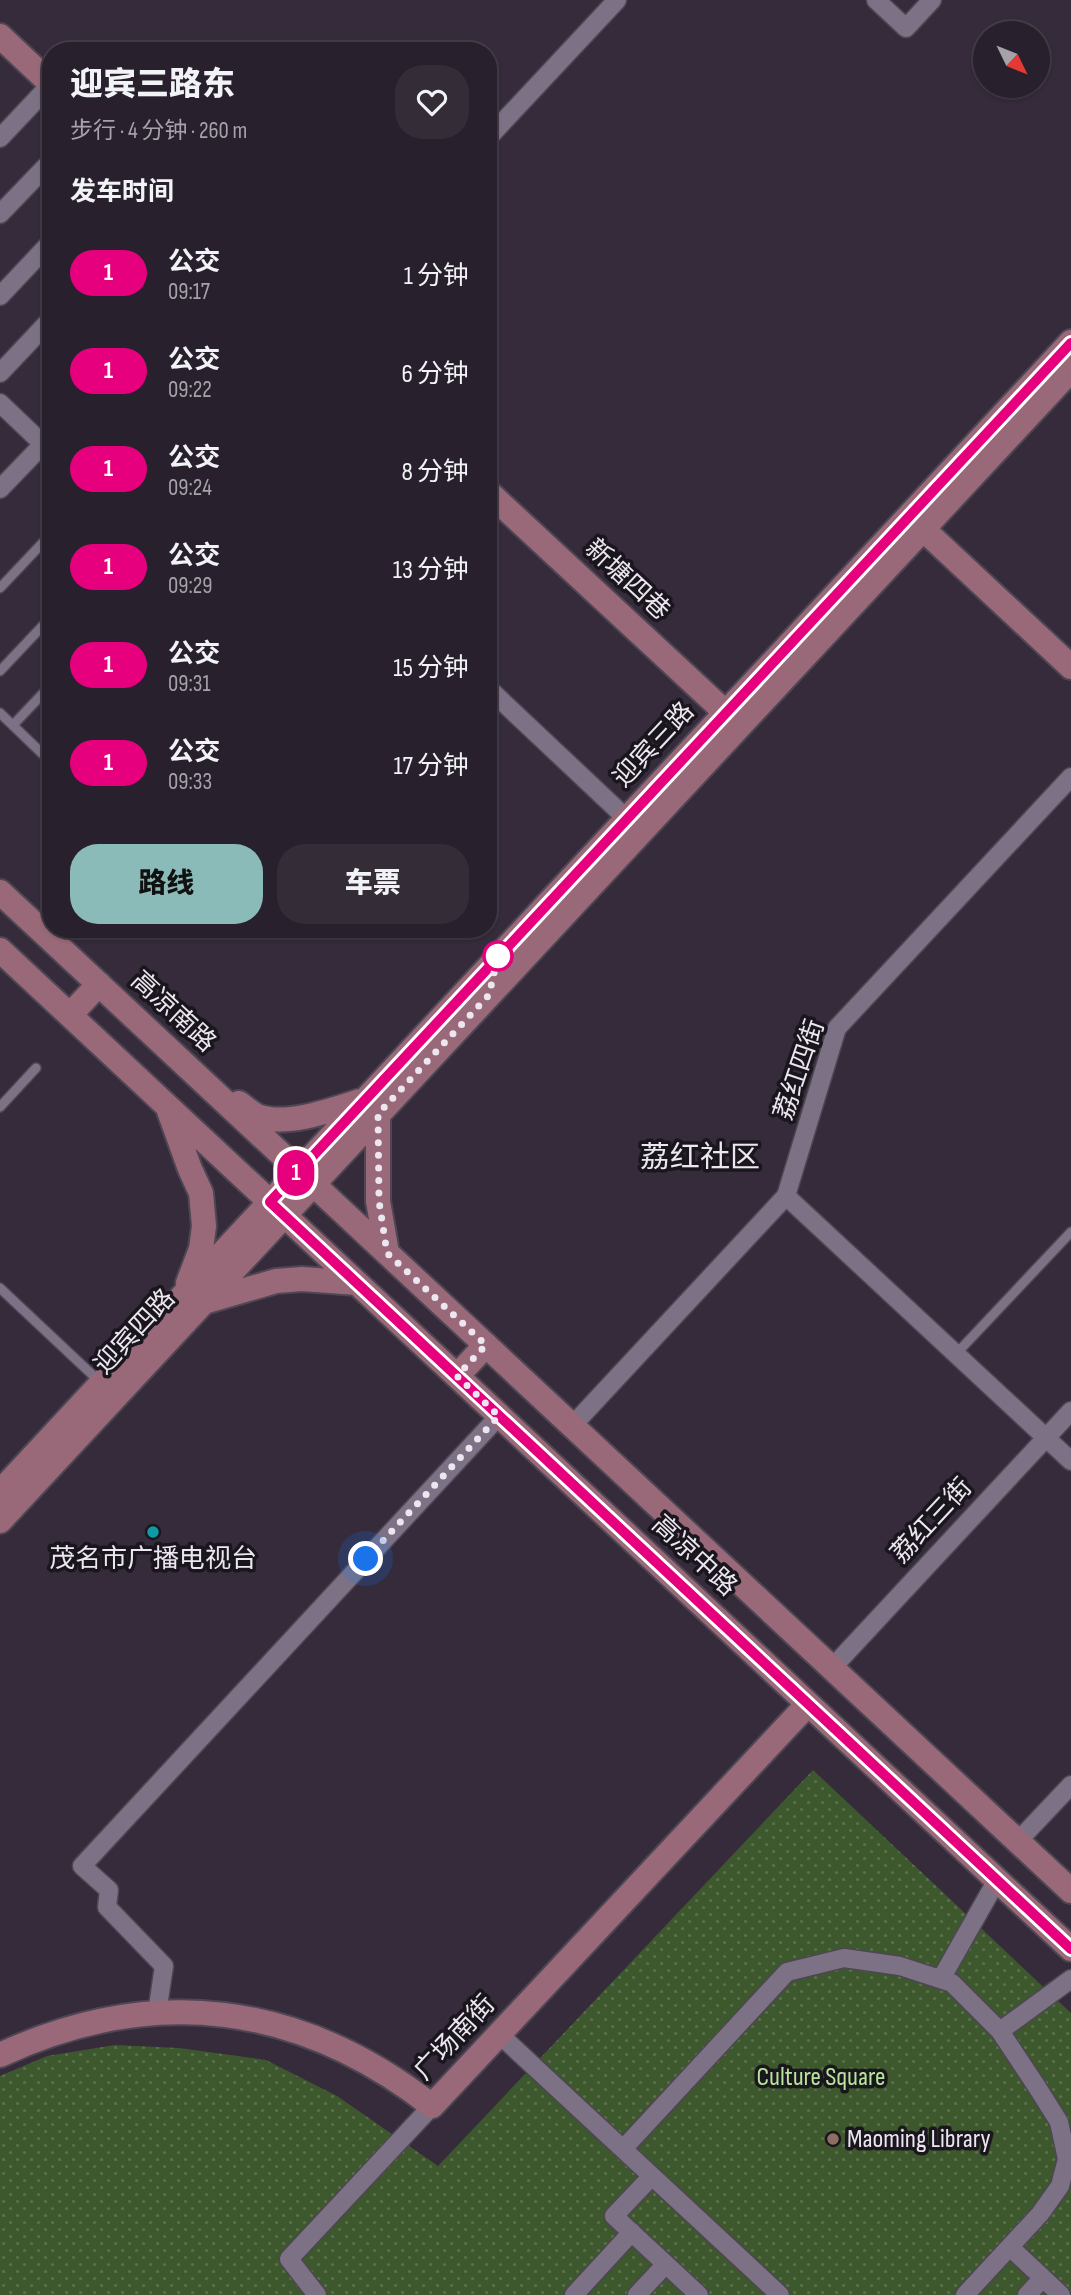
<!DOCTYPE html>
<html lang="zh">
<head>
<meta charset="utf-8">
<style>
	body { margin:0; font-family:"Sofia Sans Condensed","Noto Sans SC",sans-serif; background:#342d38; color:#f1f3f6; height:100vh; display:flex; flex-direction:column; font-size:26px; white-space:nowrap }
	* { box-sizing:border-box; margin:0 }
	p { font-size:23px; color:#a5a3a9 }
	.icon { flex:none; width:38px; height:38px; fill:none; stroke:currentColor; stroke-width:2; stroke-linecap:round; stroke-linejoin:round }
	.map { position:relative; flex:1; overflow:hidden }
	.sheet { position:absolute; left:42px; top:42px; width:455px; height:896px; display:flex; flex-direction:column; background:#28202c; border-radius:28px; box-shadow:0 2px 5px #0004,0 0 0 2px #443e48 }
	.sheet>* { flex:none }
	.badge { padding:0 14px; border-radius:23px; font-size:24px; line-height:46px }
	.needle { width:46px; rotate:133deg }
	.buttons { position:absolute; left:973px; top:21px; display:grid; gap:14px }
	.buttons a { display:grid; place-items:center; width:77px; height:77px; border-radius:50%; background:#28202c; box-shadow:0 2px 5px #0004,0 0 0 2px #443e48; font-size:35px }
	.you { position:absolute; width:35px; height:35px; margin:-18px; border:5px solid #fff; border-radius:50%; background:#1a73e8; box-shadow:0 0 0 10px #1a73e833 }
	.map>.badge { position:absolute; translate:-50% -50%; box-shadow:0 0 0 4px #fff }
	h2 { padding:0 28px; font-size:26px; line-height:63px }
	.round { display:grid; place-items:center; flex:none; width:74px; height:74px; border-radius:28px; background:#342d38 }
	.overview { display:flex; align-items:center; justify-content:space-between; height:119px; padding:0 28px }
	h1 { font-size:33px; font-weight:800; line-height:52px }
	.cta { display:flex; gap:14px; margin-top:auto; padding:14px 28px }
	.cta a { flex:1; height:80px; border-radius:28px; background:#8bbbb9; color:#111; font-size:28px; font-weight:800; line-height:80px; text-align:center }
	.cta a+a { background:#342d38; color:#f1f3f6 }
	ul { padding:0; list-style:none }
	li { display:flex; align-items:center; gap:21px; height:98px; padding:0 28px }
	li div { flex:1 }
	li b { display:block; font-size:26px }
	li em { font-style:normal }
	li .badge { min-width:77px; font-weight:700; text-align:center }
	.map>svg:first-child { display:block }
</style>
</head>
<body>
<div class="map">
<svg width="1071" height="2295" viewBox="0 0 1071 2295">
	<defs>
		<pattern id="park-dots" width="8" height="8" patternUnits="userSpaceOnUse" patternTransform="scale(1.75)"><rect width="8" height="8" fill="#3e582d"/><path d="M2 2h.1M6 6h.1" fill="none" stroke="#5a704c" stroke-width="1.8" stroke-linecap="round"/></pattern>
	</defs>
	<rect width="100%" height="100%" fill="#352b3b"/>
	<path fill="url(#park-dots)" d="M 813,1770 L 1071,2013 L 1071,2295 L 0,2295 L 0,2076 L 47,2056 L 115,2045 L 179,2048 L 266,2060 L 337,2096 L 438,2166 Z"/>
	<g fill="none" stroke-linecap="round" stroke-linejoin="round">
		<defs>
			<path id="lane" d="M 0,588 L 51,534
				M 0,671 L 51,617
				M 0,713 L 51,762
				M 13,725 L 51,685
				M 0,1107 L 36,1068
				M 0,1288 L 100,1382
				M 956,1354 L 1071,1232"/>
			<path id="street" d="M 876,0 L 906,28 L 932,0
				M 0,138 L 51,84
				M 488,138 L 617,0
				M 0,214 L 51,161
				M 0,296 L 51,242
				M 0,373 L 51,319
				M 0,403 L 43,444
				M 0,489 L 51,436
				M 488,688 L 626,818
				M 786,1196 L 1071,1461
				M 572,1426 L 786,1196 L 837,1028 L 1071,777
				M 832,1668 L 1071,1411
				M 1018,1841 L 1071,1785
				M 941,1979 L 997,1880
				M 157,2013 L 164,1966 L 107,1907 L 109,1890 L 82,1866 L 499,1416
				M 1000,2031 L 1071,1979
				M 499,2034 L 780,2295
				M 623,2149 L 787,1972 L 844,1958 L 900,1966 L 952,1983 L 1000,2031 L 1037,2087 L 1059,2122 L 1067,2159 L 1060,2186 L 1040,2214 L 965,2295
				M 652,2176 L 614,2216 L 699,2295
				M 1010,2247 L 1061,2295
				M 317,2295 L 289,2259 L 432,2106
				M 574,2295 L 632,2232
				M 637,2295 L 666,2264
				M 1027,2295 L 1043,2278"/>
			<path id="secondary" d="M 0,36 L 51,84
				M 488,492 L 725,712
				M 923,529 L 1071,667
				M 0,892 L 1071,1891
				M 0,950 L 1071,1949
				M 70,1015 L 99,984
				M 239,1103 C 244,1107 251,1113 257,1116 C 286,1127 332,1110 360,1101
				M 169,1111 L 190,1169 L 201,1193 L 204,1226 L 201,1249 L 188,1283
				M 378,1114 L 378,1201 L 387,1253
				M 204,1302 L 276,1281 L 302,1279 L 357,1283
				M 457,1376 L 486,1345
				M 0,1492 L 1071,342
				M 0,1521 L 1071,370
				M 0,2055 C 153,1984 299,2002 432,2106 L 808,1704"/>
		</defs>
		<use href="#lane" stroke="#4e4653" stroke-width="12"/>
		<use href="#street" stroke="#4e4653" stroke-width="21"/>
		<use href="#secondary" stroke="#4e4653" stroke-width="28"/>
		<use href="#lane" stroke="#7d7285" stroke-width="9"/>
		<use href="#street" stroke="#7d7285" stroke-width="18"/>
		<use href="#secondary" stroke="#996979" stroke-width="24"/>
	</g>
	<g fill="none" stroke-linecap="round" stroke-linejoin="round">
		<defs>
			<path id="line" d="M 1071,343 L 270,1202 L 1071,1949"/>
		</defs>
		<use href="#line" stroke="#fff" stroke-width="16"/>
		<use href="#line" stroke="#e6007e" stroke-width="10"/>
		<path stroke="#ece6f0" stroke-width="7" stroke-dasharray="0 12.6" d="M 366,1559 L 499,1416 L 457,1376 L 486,1345 L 387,1253 L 379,1201 L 378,1114 L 489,995 L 498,956"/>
	</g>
	<circle fill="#fff" stroke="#e6007e" stroke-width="3.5" cx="498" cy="956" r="14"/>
	<circle fill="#0f9aa8" stroke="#1a161d" stroke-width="2.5" cx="153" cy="1532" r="7"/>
	<circle fill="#8d6e63" stroke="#1a161d" stroke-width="2.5" cx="833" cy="2139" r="7"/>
	<g text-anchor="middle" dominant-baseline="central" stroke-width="7" stroke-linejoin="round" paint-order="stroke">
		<g font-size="26" fill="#ece6f0" stroke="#1a161d">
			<text transform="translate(627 580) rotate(43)">新塘四巷</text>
			<text transform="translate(654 745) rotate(-47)">迎宾三路</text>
			<text transform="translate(173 1012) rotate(43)">高凉南路</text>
			<text transform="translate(800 1070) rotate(-71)">荔红四街</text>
			<text transform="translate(135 1332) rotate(-47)">迎宾四路</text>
			<text transform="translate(932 1521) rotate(-47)">荔红三街</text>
			<text transform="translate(694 1556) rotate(43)">高凉中路</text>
			<text transform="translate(455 2038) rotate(-47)">广场南街</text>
		</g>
		<g font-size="26" fill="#ece6f0" stroke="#1a161d">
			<text x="153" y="1559">茂名市广播电视台</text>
			<text x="847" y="2139" text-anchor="start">Maoming Library</text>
		</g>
		<g font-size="26" fill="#b6e59b" stroke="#1a161d">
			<text x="821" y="2077">Culture Square</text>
		</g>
		<g font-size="30" fill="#ece6f0" stroke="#1a161d">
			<text x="700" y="1158">荔红社区</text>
		</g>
	</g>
</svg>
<div class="buttons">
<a><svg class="needle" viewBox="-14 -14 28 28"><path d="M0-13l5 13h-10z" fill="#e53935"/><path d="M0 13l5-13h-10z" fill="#a5a3a9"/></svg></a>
</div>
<div class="you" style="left:366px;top:1559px"></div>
<b class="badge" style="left:296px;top:1173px;background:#e6007e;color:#fff">1</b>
<section class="sheet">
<div class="overview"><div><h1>迎宾三路东</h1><p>步行 · 4 分钟 · 260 m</p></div><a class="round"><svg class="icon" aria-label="heart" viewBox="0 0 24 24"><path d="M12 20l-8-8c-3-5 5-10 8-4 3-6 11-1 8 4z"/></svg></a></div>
<h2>发车时间</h2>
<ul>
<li><span class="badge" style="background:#e6007e;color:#fff">1</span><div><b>公交</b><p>09:17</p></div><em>1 分钟</em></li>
<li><span class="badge" style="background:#e6007e;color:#fff">1</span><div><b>公交</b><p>09:22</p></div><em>6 分钟</em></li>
<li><span class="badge" style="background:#e6007e;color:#fff">1</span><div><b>公交</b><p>09:24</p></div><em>8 分钟</em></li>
<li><span class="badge" style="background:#e6007e;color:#fff">1</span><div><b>公交</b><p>09:29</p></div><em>13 分钟</em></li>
<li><span class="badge" style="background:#e6007e;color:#fff">1</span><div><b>公交</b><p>09:31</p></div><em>15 分钟</em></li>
<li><span class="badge" style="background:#e6007e;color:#fff">1</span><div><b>公交</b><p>09:33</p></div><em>17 分钟</em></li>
</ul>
<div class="cta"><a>路线</a><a>车票</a></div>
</section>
</div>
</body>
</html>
